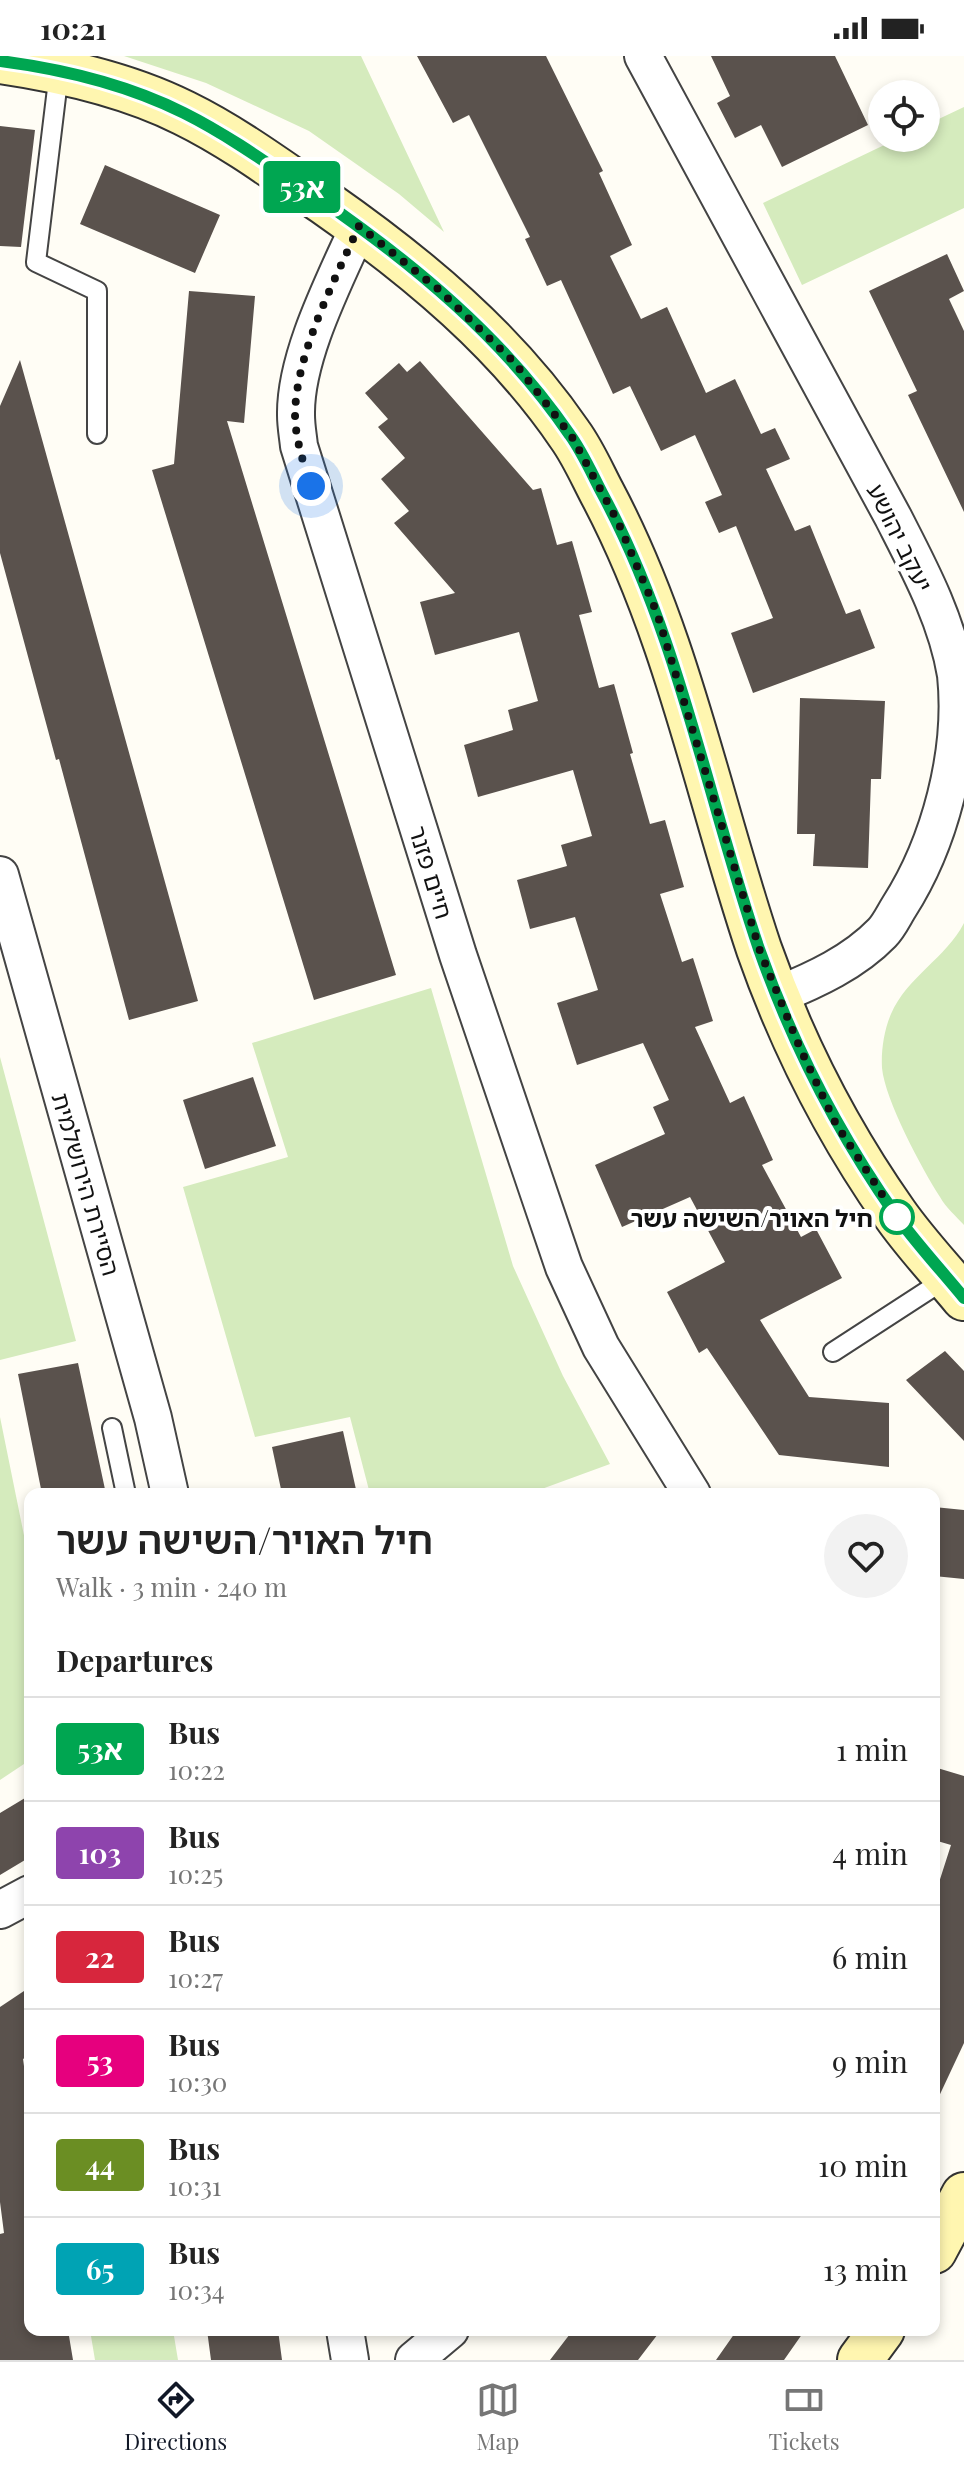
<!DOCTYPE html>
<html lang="en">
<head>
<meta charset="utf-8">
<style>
	body { margin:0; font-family:"Playfair Display","Noto Sans Hebrew",serif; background:#f2f2f2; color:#222; height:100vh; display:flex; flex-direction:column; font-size:30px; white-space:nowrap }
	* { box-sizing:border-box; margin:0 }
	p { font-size:26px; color:#767676 }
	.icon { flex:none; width:44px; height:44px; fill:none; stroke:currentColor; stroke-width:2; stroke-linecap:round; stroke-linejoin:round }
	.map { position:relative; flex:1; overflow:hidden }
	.drawer { position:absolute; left:24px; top:1432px; width:916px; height:848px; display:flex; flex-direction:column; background:#fff; border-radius:16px; box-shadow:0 4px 12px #0003 }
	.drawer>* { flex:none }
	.badge { padding:0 16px; border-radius:6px; font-size:28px; line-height:52px }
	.tools { position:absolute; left:868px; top:24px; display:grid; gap:16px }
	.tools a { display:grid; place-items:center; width:72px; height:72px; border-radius:50%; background:#fff; box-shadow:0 4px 12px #0003; font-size:40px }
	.you { position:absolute; width:40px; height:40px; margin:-20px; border:6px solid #fff; border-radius:50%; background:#1a73e8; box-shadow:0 0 0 12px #1a73e833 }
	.map>.badge { position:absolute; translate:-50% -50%; box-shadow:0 0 0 4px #fff }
	h2 { padding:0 32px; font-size:30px; line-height:72px }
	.round { display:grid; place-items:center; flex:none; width:84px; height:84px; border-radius:42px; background:#f2f2f2 }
	.headline { display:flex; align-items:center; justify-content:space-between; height:136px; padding:0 32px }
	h1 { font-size:38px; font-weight:600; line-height:60px }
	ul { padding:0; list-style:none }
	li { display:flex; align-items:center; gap:24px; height:104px; padding:0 32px; border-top:2px solid #e0e0e0 }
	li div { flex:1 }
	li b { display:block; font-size:30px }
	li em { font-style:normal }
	li .badge { min-width:88px; font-weight:700; text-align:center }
	.status { display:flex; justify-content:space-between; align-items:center; height:56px; padding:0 40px; background:#fff; direction:ltr }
	.status svg { height:22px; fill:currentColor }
	.tab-bar { display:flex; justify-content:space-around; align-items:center; height:112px; border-top:2px solid #e0e0e0; background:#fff; font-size:22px; color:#767676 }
	.tab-bar a { display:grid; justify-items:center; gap:4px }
	.tab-bar .selected { color:#111827 }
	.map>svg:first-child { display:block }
</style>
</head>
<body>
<div class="status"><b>10:21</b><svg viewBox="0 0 49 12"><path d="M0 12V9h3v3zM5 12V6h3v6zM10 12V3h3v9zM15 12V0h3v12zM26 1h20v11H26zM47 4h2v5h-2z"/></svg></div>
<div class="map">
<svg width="964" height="2304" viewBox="0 0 964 2304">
	<rect width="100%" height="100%" fill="#fffdf5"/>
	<path fill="#d5ebbd" d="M 124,0 L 361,0 L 444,176 L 399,138 L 309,75 L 206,27 Z
		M 964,51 L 964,152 L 802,229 L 763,147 L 899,82 L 926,82 L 926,69 Z
		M 964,867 L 964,1169 C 956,1160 946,1152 940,1141 C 922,1113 885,1044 882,1012 C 881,995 884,974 891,958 C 907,921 946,902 964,867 Z
		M 431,932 L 513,1210 L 563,1320 L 610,1408 L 528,1438 L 370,1438 L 350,1361 L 255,1381 L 183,1131 L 288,1101 L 252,987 Z
		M 0,1001 L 76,1285 L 0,1304 Z
		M 0,1361 L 30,1509 L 30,1704 L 0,1724 Z
		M 90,2274 L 173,2274 L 178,2304 L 95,2304 Z"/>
	<path fill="#5a524d" d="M 417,0 L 546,0 L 603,115 L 599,117 L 632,189 L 610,200 L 641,263 L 667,251 L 706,337 L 735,323 L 761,378 L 775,372 L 790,403 L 766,413 L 795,475 L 810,469 L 846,558 L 860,553 L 875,592 L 753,637 L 731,577 L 773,562 L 736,470 L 719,477 L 705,446 L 722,439 L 695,379 L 661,395 L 630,330 L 613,338 L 561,224 L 547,230 L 525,183 L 530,181 L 469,59 L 453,67 Z
		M 711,0 L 835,0 L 868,69 L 782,111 L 761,69 L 735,82 L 717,47 L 730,40 Z
		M 0,70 L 35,74 L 21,191 L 0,190 Z
		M 105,109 L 220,159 L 195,217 L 80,168 Z
		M 947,198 L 964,235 L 949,243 L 964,275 L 964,456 L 908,339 L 917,335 L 869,235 Z
		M 189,235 L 255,240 L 244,367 L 227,365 L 396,919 L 314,944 L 152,414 L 174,408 Z
		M 20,304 L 198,945 L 129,964 L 59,703 L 56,704 L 0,497 L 0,350 Z
		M 420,305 L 533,434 L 541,432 L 557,489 L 572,485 L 592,556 L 579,559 L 599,632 L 614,628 L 633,697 L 630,698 L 650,768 L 665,764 L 684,831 L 660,838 L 682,906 L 693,902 L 713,965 L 695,971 L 730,1047 L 744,1040 L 773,1104 L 762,1109 L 801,1181 L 816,1173 L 842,1222 L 760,1264 L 809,1341 L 889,1347 L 889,1411 L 779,1399 L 707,1292 L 699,1297 L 667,1236 L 725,1206 L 690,1141 L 622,1171 L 595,1109 L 665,1078 L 653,1051 L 669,1044 L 643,987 L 577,1009 L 557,947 L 598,934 L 575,861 L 530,873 L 517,824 L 567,810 L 561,789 L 592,780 L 573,714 L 478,741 L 464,689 L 513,674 L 508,654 L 538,645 L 519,576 L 435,599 L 420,546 L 455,537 L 394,467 L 409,455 L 381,423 L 405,402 L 378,371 L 388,363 L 365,337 L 399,307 L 407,316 Z
		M 800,642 L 885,645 L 881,723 L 871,723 L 868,812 L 813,810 L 815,778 L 797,778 Z
		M 253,1021 L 276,1090 L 205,1113 L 183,1044 Z
		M 945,1295 L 964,1315 L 964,1385 L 906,1324 Z
		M 78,1307 L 106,1438 L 42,1438 L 18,1318 Z
		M 343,1375 L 357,1438 L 282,1438 L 272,1391 Z
		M 934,1451 L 964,1454 L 964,1523 L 934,1520 Z
		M 934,1711 L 964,1720 L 964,1987 L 934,2051 L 934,1842 L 951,1789 L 934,1784 Z
		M 30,1739 L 30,1801 L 0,1819 L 0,1757 Z
		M 30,1931 L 30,1999 L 23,2003 L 30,2053 L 30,2274 L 68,2274 L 73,2304 L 0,2304 L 0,2178 L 4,2177 L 0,2146 L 0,1951 Z
		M 207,2274 L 278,2274 L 282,2304 L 211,2304 Z
		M 573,2274 L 661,2274 L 638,2304 L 550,2304 Z
		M 737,2274 L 805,2274 L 784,2304 L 716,2304 Z"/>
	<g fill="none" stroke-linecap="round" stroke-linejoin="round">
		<defs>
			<path id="lane" d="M 59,16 L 36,206 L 97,235 L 97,378
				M 833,1296 L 947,1222
				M 112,1372 L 126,1438"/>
			<path id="street" d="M 643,0 L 893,461 C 918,510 947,563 956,619 C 964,696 940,787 899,851 C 894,859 889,870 882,877 C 854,906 815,924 778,939
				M 359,170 C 335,224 295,300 296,359 C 296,370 298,380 299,390 L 458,899 L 564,1211 L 601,1291 L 692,1438
				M 0,819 L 153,1362 L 170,1438
				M 0,1854 L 30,1838
				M 345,2274 L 350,2304
				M 414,2304 L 450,2274"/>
			<path id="secondary" d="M 0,5 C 62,14 128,29 184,57 C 233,81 279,115 324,146 C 417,211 506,285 570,379 C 583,397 592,418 602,437 C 678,580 708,741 759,893 C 792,987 838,1077 895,1158 C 916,1188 941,1214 964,1242
				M 934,2195 L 964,2139
				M 860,2304 L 882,2274"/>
		</defs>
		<use href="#lane" stroke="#444" stroke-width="22"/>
		<use href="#street" stroke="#444" stroke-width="40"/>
		<use href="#secondary" stroke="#333" stroke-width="48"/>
		<use href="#lane" stroke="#fff" stroke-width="18"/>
		<use href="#street" stroke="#fff" stroke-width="36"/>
		<use href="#secondary" stroke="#fff6b0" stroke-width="44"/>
	</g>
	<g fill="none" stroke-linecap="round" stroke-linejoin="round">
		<defs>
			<path id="line" d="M 0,5 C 62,13 128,29 184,57 C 230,80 274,112 317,141 C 413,207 504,282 570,379 C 583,397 592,418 602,437 C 679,580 707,741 759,893 C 792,987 838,1077 895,1158 C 916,1187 941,1214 964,1242"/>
		</defs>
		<use href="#line" stroke="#fff" stroke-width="18"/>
		<use href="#line" stroke="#00a651" stroke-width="12"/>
		<path stroke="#111" stroke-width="8" stroke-dasharray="0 14.4" d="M 311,430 C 303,406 295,382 295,357 C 297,295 334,226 359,170 L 438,233 L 514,306 L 572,381 L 618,466 L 657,557 L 760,895 L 800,992 L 836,1068 L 897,1161"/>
	</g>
	<circle fill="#fff" stroke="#00a651" stroke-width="4" cx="897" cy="1161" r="16"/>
	<g text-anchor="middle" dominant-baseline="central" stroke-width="8" stroke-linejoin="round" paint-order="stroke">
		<g font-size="24" fill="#111" stroke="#fff">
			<text transform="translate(901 481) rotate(64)">יעקב יהושע</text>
			<text transform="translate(432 816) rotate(73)">חיים פזנר</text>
			<text transform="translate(87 1128) rotate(74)">הסיירת הירושלמית</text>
		</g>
		<g font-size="24" font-weight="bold" fill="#111" stroke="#fff" text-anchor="end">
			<text x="873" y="1161">חיל האויר/השישה עשר</text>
		</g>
	</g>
</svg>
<div class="tools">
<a><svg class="icon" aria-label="locate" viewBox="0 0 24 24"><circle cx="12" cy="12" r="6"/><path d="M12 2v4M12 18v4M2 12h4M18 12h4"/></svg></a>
</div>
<div class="you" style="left:311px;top:430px"></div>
<b class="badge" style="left:302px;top:131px;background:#00a651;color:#fff">53א</b>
<section class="drawer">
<div class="headline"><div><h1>חיל האויר/השישה עשר</h1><p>Walk · 3 min · 240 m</p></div><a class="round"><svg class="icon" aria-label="heart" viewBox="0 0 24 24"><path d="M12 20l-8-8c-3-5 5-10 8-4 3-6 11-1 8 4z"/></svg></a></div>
<h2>Departures</h2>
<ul>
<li><span class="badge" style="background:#00a651;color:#fff">53א</span><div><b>Bus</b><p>10:22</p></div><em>1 min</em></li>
<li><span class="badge" style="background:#8e44ad;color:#fff">103</span><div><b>Bus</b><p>10:25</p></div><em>4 min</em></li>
<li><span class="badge" style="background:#d7263d;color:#fff">22</span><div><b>Bus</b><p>10:27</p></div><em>6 min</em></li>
<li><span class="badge" style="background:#e6007e;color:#fff">53</span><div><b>Bus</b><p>10:30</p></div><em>9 min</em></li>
<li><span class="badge" style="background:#6b8e23;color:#fff">44</span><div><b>Bus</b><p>10:31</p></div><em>10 min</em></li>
<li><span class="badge" style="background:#00a3b4;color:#fff">65</span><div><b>Bus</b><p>10:34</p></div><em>13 min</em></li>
</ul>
</section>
</div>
<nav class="tab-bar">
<a class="selected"><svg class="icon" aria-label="directions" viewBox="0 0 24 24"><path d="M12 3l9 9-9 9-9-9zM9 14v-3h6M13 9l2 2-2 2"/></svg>Directions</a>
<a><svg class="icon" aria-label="map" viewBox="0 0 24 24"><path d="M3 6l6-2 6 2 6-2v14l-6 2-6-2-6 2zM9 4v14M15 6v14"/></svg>Map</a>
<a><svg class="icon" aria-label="tickets" viewBox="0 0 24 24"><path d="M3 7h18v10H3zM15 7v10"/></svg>Tickets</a>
</nav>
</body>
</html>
